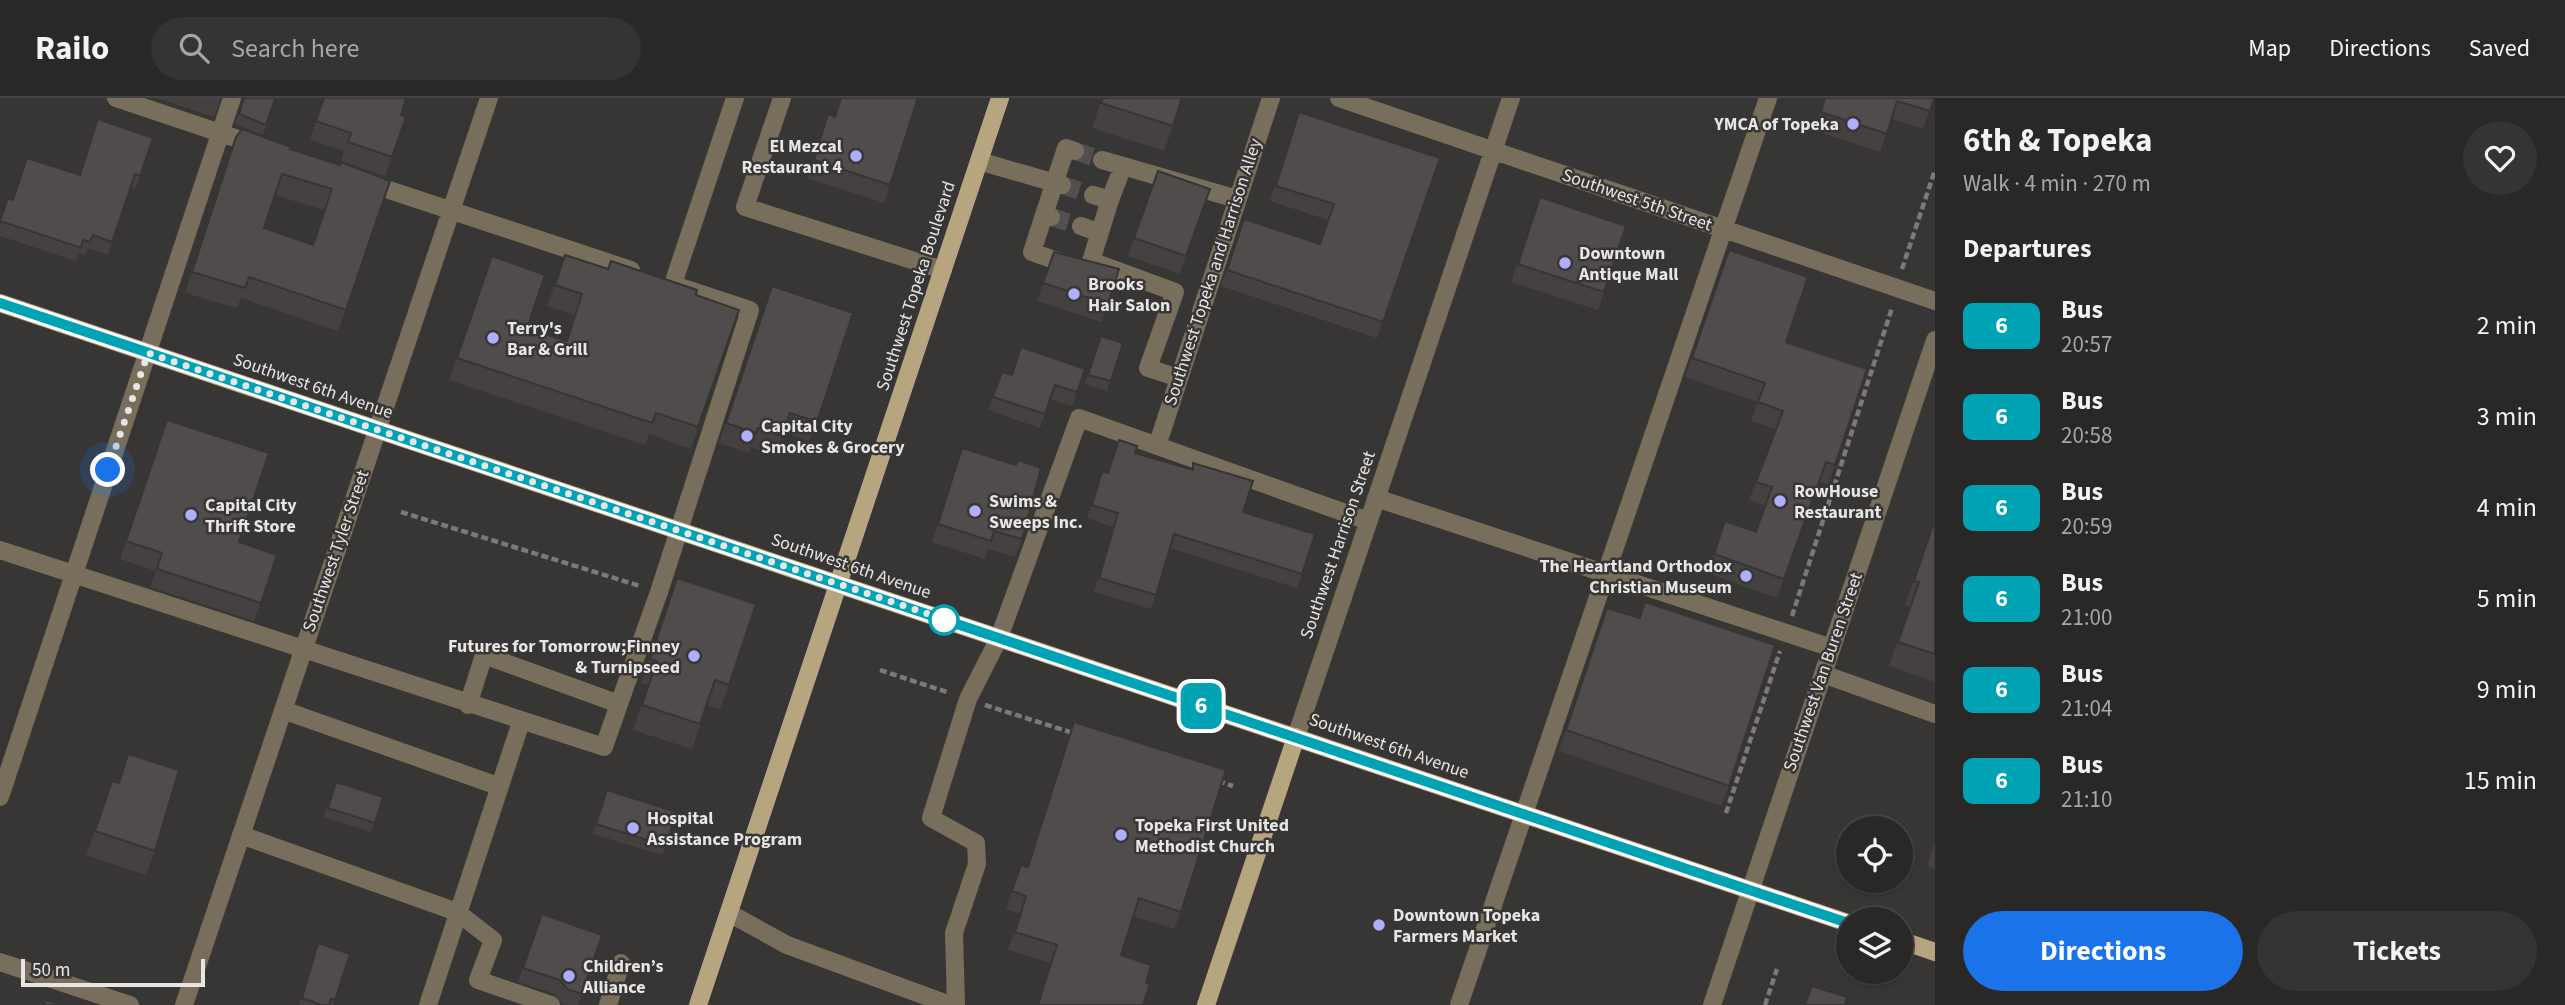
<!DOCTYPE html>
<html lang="en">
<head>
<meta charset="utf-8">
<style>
	body { margin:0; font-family:"Source Sans 3",sans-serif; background:#363433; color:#f1f3f6; height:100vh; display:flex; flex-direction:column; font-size:26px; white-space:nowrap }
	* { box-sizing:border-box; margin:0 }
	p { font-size:23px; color:#a5a6a7 }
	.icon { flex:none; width:38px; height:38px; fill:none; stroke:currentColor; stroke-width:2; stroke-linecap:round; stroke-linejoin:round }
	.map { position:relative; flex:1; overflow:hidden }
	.details { display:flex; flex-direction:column; background:#2a2827; width:630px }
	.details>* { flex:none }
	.badge { padding:0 14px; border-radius:10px; font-size:24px; line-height:46px }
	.fabs { position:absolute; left:1836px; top:718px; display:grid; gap:14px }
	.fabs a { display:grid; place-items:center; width:77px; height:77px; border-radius:50%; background:#2a2827; box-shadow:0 2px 5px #0004,0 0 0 2px #464444; font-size:35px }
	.scale { position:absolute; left:21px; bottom:18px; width:184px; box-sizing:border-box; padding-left:7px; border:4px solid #e7e6e5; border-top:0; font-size:19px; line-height:24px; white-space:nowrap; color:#e7e6e5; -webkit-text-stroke:5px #383634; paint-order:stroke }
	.you { position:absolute; width:35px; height:35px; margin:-18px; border:5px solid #fff; border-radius:50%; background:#1a73e8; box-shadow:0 0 0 10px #1a73e833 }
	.map>.badge { position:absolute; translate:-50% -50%; box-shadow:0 0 0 4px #fff }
	h2 { padding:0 28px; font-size:26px; line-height:63px }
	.round { display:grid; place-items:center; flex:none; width:74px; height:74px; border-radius:37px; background:#363433 }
	.summary { display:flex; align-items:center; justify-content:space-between; height:119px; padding:0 28px }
	h1 { font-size:33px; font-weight:700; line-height:52px }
	.cta { display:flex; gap:14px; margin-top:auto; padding:14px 28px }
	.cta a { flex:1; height:80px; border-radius:42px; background:#1a73e8; color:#fff; font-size:28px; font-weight:700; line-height:80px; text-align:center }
	.cta a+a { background:#363433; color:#f1f3f6 }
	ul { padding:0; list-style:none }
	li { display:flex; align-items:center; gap:21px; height:91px; padding:0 28px }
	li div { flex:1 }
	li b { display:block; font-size:26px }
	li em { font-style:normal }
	li .badge { min-width:77px; font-weight:700; text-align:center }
	header { display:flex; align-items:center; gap:42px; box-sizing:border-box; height:98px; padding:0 35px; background:#2a2827; border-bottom:2px solid #464444 }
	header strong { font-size:33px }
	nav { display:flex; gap:38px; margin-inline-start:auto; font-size:24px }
	.search { width:490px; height:63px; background:#363433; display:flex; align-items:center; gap:18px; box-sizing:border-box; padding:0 24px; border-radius:38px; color:#a5a6a7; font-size:26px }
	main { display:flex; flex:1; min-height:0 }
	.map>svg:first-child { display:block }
</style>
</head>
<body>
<header>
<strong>Railo</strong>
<div class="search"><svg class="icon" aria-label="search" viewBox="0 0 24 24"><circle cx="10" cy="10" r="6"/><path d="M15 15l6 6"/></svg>Search here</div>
<nav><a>Map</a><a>Directions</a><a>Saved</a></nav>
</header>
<main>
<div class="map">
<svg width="1935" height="907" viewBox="0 0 1935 907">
	<rect width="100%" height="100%" fill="#383634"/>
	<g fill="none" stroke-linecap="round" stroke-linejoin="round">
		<path stroke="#52504f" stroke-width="18" stroke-dasharray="18 9" stroke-linecap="butt" d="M 1075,53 L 1102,62
			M 1062,87 L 1093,97
			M 1051,119 L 1081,128"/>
		<path stroke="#7b7a78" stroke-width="4.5" stroke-dasharray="7 3.5" stroke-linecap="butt" d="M 1902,171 L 1935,72
			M 401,414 L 640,488
			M 1792,518 L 1892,210
			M 880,572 L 950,595
			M 985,607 L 1073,635
			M 1218,683 L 1233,688
			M 1726,715 L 1780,553
			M 1765,907 L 1777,871"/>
		<path stroke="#776e5c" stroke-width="18" d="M 116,0 L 256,47
			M 782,0 L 745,109 L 943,172
			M 1339,0 L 1935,203
			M 1102,62 L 1123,68
			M 979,63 L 1062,87
			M 365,84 L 631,172
			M 1093,97 L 1110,102 L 1091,163 L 1175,194 L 1148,270 L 1179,280
			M 1110,102 L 1123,68 L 1237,101
			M 1044,117 L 1032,154 L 1071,168
			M 1051,119 L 1044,117 L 1066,50 L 1075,53
			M 1081,128 L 1100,135
			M 673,186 L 735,0
			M 1157,348 L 1271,0
			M 1376,400 L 1832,550
			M 0,452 L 604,649 L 619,606
			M 1823,576 L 1935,616
			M 468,607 L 484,557 L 619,606 L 659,494 L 750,212 L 674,187
			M 283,612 L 498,688
			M 1296,639 L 1511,0
			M 0,699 L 232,0
			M 241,737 L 457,814 L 493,842 L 478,882 L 551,907
			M 729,815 L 787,847 L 950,907
			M 0,864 L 130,907
			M 184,907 L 489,0
			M 428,907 L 521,624
			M 608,907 L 621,865
			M 956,907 L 954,835 L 977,766 L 976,745 L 931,720 L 968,601 L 999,540 L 1079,320 L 1368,423
			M 1459,907 L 1768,0
			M 1712,907 L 1935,242"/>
		<path stroke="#b6a57f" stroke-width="18" d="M 0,205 L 1848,825
			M 1900,842 L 1935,854
			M 698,907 L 1000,0
			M 1206,907 L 1296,639"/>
	</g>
	<path fill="#444140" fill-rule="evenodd" d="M 157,0 L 221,0 L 214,19 Z
		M 244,0 L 275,1 L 263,37 L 235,26 Z
		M 324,0 L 406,19 L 385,78 L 341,63 L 344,53 L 310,42 Z
		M 840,0 L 918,0 L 884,105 L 807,80 L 828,16 L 834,18 Z
		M 1102,0 L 1173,28 L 1164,53 L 1092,30 Z
		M 1825,0 L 1934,0 L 1923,31 L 1891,21 L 1880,54 L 1814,32 Z
		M 1299,14 L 1440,60 L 1377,240 L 1221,188 L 1244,121 L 1320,146 L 1328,122 L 1270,103 Z
		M 236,39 L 290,51 L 340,67 L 346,212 L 338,233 L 241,200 L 237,210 L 185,195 ZM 275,97 L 324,112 L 312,147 L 264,130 Z
		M 153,40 L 135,91 L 131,89 L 108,157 L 88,150 L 85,157 L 79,155 L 76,163 L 0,138 L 0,122 L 12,102 L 79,77 Z
		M 1158,73 L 1210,91 L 1180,176 L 1128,158 Z
		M 1540,99 L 1604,194 L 1598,212 L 1511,184 Z
		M 1054,154 L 1108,206 L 1101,224 L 1037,203 Z
		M 565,157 L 696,197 L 739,212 L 691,351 L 649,336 L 645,347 L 449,282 L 484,179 L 527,230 L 566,243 L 574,217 L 547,208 Z
		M 1722,171 L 1786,244 L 1835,367 L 1828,386 L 1819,383 L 1777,500 L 1707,475 L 1725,423 L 1756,433 L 1765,408 L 1749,402 L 1776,331 L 1751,323 L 1758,304 L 1685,279 Z
		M 772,188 L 817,324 L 809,343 L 783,334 L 775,358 L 751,349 L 749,355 L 719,345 Z
		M 1101,238 L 1123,245 L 1107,293 L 1085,286 Z
		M 1085,271 L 1072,308 L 1050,301 L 1040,330 L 988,312 L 1002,274 L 1011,277 Z
		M 167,322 L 239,444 L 277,457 L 254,523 L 150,489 L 156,473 L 120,461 Z
		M 1119,342 L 1135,355 L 1191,371 L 1193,365 L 1243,414 L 1302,476 L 1297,490 L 1170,450 L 1151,511 L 1094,494 L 1113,429 L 1087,420 L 1102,373 L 1108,375 Z
		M 962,350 L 1022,441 L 1015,459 L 988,451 L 985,461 L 932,444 Z
		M 1935,421 L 1935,584 L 1889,568 L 1910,509 L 1905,507 Z
		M 677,480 L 729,587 L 720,611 L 707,607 L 692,651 L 633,632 L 648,587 L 641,585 Z
		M 1607,510 L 1729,688 L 1721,708 L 1559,653 Z
		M 1074,624 L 1181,814 L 1174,831 L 1133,818 L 1121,857 L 1146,885 L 1143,907 L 1037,907 L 1051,865 L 1008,852 L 1020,816 L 1006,811 L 1021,767 L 1027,769 Z
		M 128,656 L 155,753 L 146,777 L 86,757 L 112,683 L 118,685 Z
		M 336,684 L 383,699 L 371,734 L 324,719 Z
		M 607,692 L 666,748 L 662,757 L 593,736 Z
		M 1935,744 L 1935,771 L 1927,768 Z
		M 542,816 L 602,837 L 578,907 L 567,907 L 562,905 L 555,896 L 518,884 Z
		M 318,845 L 350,856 L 333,907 L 299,907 Z"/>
	<path fill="#4f4c4b" stroke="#373534" stroke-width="2" fill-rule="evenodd" d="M 244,0 L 271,0 L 275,1 L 266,27 L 239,16 Z
		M 324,0 L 406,0 L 401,17 L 406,19 L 392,59 L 348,44 L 351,35 L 316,23 Z
		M 841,0 L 918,0 L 890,87 L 814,62 L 828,16 L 835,19 Z
		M 1103,0 L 1182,0 L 1173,28 L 1101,5 Z
		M 1825,0 L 1934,0 L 1930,13 L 1897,3 L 1887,36 L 1821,14 Z
		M 1299,14 L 1440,60 L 1383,224 L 1227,172 L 1244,121 L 1320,146 L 1334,106 L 1276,88 Z
		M 98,21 L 153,40 L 140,78 L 135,76 L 112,144 L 93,137 L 90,144 L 83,142 L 81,150 L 0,123 L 8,100 L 13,102 L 27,60 L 80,77 Z
		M 242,31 L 291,49 L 290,51 L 340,67 L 341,64 L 390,83 L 346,212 L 249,179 L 245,190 L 192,174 L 236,39 ZM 282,76 L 332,91 L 313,147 L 264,130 Z
		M 1158,73 L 1210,91 L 1186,158 L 1134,140 Z
		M 1540,99 L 1626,128 L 1604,194 L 1518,166 Z
		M 1729,152 L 1808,179 L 1786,244 L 1867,271 L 1835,367 L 1826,364 L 1784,481 L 1714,456 L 1725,423 L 1756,434 L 1772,389 L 1756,384 L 1783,313 L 1758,304 L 1765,285 L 1692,260 Z
		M 1054,154 L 1119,171 L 1108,206 L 1043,185 Z
		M 565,157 L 608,171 L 611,163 L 697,192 L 696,197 L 739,212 L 698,329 L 656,315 L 652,325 L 457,260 L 492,158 L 545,177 L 527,230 L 567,243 L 582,196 L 555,187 Z
		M 772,188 L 853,215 L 817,324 L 790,315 L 782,338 L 758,330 L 756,335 L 726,325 Z
		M 1101,238 L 1123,245 L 1111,283 L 1088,277 Z
		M 1021,249 L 1085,271 L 1077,294 L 1055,287 L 1045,316 L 993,299 L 1002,274 L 1012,277 Z
		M 167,322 L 269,355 L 239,444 L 277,457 L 261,505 L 157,471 L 162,455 L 126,443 Z
		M 1119,342 L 1137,348 L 1135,355 L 1193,372 L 1193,365 L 1253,383 L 1243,414 L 1315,436 L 1302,476 L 1174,436 L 1156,497 L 1099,480 L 1118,415 L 1092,407 L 1102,373 L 1108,375 Z
		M 962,350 L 1016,367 L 1018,362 L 1041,370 L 1022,441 L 994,433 L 991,443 L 938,426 Z
		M 1935,421 L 1935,556 L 1898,544 L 1919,484 L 1914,483 Z
		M 677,480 L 756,506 L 729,587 L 715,582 L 700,626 L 642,607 L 657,563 L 650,561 Z
		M 1645,504 L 1775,547 L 1729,688 L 1566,632 L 1607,510 L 1640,520 Z
		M 1074,624 L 1226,672 L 1181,814 L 1139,800 L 1121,857 L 1151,867 L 1146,885 L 1150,886 L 1143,907 L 1038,907 L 1057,847 L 1015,834 L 1026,798 L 1012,793 L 1021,767 L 1028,769 Z
		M 128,656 L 179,672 L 155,753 L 95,733 L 112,683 L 119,685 Z
		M 336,684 L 383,699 L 375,725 L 328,710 Z
		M 607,692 L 676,714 L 666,748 L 596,726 Z
		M 542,816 L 602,837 L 582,896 L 567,891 L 560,882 L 523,870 Z
		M 318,845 L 350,856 L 335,902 L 331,901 L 329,907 L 322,907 L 302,900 Z
		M 1812,888 L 1847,899 L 1845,907 L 1805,907 Z
		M 46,902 L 61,907 L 44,907 Z"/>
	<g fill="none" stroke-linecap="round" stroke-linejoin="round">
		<defs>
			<path id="line" d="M 0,205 L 1848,825"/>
		</defs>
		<use href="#line" stroke="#fff" stroke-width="16"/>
		<use href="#line" stroke="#00a3b4" stroke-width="10"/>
		<path stroke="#e7e6e5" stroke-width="7" stroke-dasharray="0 12.6" d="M 108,372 L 148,255 L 949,523 L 944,522"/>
	</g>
	<g fill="#afaefa" stroke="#383634" stroke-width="2.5">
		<circle cx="1853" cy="26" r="7"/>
		<circle cx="856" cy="58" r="7"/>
		<circle cx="1565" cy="165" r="7"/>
		<circle cx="1074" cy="196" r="7"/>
		<circle cx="493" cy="240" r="7"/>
		<circle cx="747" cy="338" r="7"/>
		<circle cx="1780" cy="403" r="7"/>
		<circle cx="975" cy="413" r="7"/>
		<circle cx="191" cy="417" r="7"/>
		<circle cx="1746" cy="478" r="7"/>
		<circle cx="694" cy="558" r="7"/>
		<circle cx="633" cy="730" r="7"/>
		<circle cx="1121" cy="737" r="7"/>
		<circle cx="1379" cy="827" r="7"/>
		<circle cx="569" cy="878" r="7"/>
	</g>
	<circle fill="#fff" stroke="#00a3b4" stroke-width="3.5" cx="944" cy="522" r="14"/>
	<g text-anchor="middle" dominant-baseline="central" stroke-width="5" stroke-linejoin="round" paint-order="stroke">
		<g font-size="18" font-weight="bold" fill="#e7e6e5" stroke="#383634" text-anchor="start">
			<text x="1839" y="26" text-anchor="end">YMCA of Topeka</text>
			<text x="842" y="48" text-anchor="end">El Mezcal<tspan x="842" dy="21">Restaurant 4</tspan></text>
			<text x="1579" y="155">Downtown<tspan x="1579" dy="21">Antique Mall</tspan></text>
			<text x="1088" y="186">Brooks<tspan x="1088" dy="21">Hair Salon</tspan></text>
			<text x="507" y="230">Terry's<tspan x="507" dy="21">Bar &amp; Grill</tspan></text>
			<text x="761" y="328">Capital City<tspan x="761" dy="21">Smokes &amp; Grocery</tspan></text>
			<text x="1794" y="393">RowHouse<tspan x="1794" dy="21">Restaurant</tspan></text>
			<text x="989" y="403">Swims &amp;<tspan x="989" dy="21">Sweeps Inc.</tspan></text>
			<text x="205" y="407">Capital City<tspan x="205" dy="21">Thrift Store</tspan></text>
			<text x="1732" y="468" text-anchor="end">The Heartland Orthodox<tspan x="1732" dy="21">Christian Museum</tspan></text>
			<text x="680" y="548" text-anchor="end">Futures for Tomorrow;Finney<tspan x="680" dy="21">&amp; Turnipseed</tspan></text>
			<text x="647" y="720">Hospital<tspan x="647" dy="21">Assistance Program</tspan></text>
			<text x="1135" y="727">Topeka First United<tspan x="1135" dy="21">Methodist Church</tspan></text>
			<text x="1393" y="817">Downtown Topeka<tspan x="1393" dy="21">Farmers Market</tspan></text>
			<text x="583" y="868">Children’s<tspan x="583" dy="21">Alliance</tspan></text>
		</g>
		<g font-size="18" fill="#e7e6e5" stroke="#383634">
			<text transform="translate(1637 102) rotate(19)">Southwest 5th Street</text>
			<text transform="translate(1213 174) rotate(-72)">Southwest Topeka and Harrison Alley</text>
			<text transform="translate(916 188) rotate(-72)">Southwest Topeka Boulevard</text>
			<text transform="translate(313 288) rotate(19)">Southwest 6th Avenue</text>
			<text transform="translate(1338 447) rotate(-71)">Southwest Harrison Street</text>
			<text transform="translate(336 453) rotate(-71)">Southwest Tyler Street</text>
			<text transform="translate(851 468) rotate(19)">Southwest 6th Avenue</text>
			<text transform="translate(1823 574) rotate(-71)">Southwest Van Buren Street</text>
			<text transform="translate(1389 648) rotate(19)">Southwest 6th Avenue</text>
		</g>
	</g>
</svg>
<div class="fabs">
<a><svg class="icon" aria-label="locate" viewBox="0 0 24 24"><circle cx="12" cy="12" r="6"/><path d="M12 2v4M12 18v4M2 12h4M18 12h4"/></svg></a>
<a><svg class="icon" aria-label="layers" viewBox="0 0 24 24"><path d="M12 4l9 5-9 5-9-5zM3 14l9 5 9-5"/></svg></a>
</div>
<div class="scale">50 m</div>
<div class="you" style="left:108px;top:372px"></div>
<b class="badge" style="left:1201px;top:608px;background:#00a3b4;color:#fff">6</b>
</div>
<section class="details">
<div class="summary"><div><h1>6th &amp; Topeka</h1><p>Walk · 4 min · 270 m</p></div><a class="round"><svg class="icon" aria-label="heart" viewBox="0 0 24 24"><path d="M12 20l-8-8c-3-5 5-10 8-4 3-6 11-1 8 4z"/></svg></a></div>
<h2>Departures</h2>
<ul>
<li><span class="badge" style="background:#00a3b4;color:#fff">6</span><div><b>Bus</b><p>20:57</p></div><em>2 min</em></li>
<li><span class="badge" style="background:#00a3b4;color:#fff">6</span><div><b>Bus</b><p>20:58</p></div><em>3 min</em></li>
<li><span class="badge" style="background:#00a3b4;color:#fff">6</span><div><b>Bus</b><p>20:59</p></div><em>4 min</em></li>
<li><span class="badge" style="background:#00a3b4;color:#fff">6</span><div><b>Bus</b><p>21:00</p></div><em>5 min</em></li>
<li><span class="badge" style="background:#00a3b4;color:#fff">6</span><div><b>Bus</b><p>21:04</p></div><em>9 min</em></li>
<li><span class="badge" style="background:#00a3b4;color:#fff">6</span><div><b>Bus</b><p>21:10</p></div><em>15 min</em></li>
</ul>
<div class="cta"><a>Directions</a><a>Tickets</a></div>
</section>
</main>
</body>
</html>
